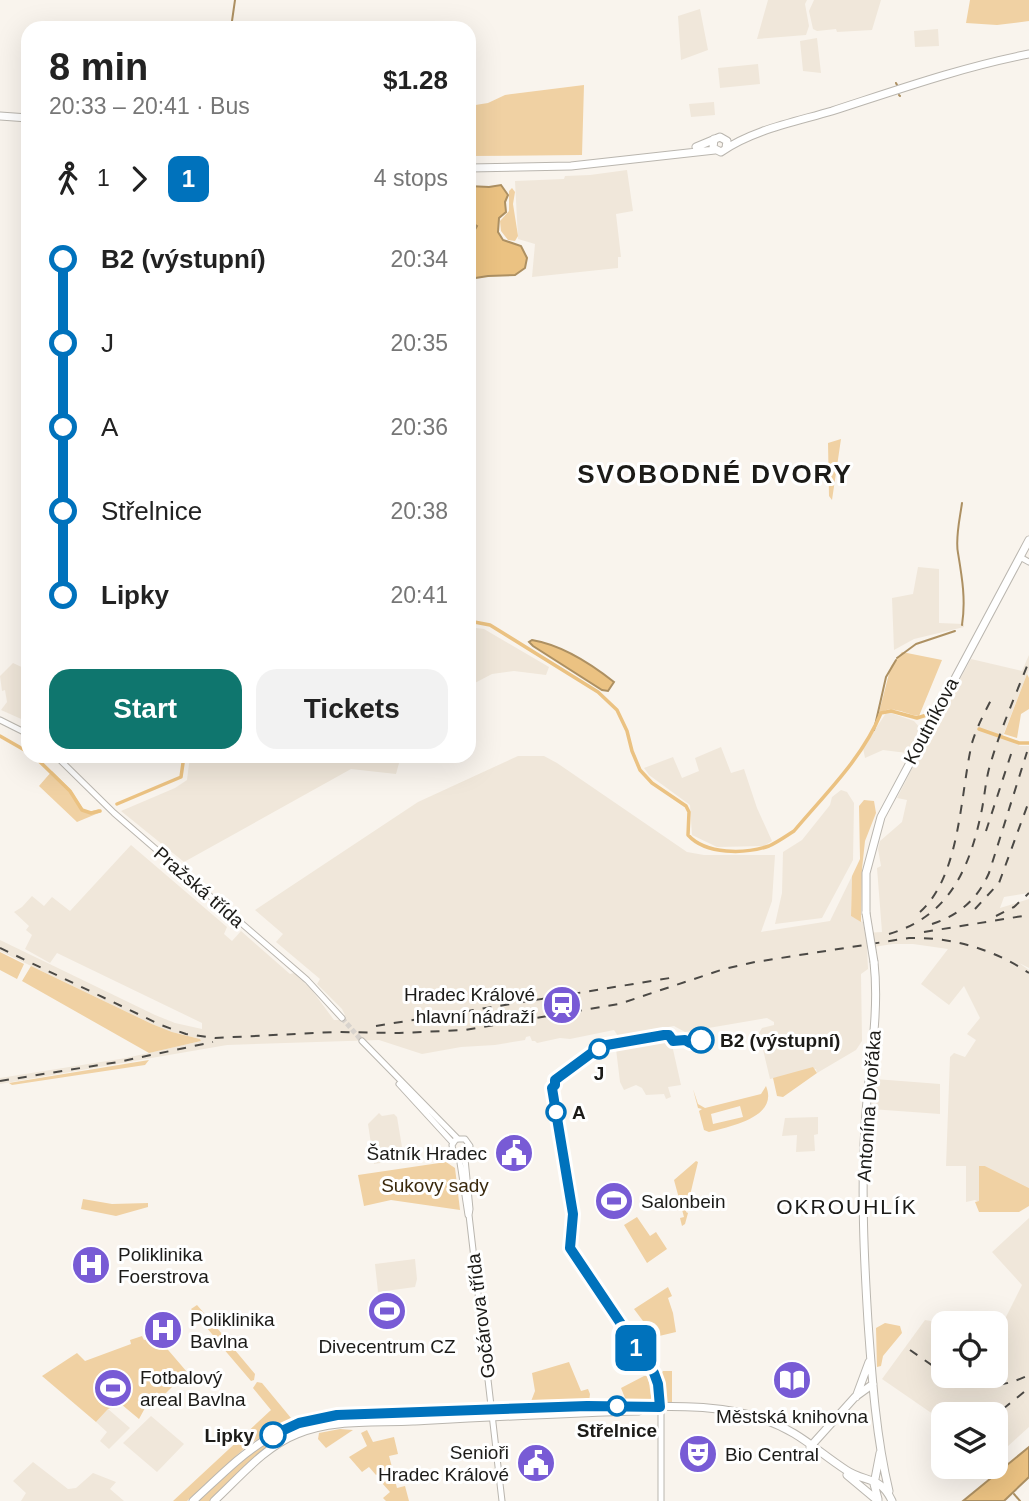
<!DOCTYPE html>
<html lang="en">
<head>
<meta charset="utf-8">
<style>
	body { margin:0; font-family:Arial,sans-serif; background:#f2f2f2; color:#222; height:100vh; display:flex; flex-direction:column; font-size:26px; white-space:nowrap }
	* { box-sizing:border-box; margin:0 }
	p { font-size:23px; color:#767676 }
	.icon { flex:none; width:38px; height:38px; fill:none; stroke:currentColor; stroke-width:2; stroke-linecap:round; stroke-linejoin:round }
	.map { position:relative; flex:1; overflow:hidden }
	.sheet { position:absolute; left:21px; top:21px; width:455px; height:742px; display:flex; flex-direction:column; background:#fff; border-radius:21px; box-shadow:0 7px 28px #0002 }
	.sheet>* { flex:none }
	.badge { padding:0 14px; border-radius:10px; font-size:24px; line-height:46px }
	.tools { position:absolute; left:931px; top:1311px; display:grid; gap:14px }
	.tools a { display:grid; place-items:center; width:77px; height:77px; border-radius:14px; background:#fff; box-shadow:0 7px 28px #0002; font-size:35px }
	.map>.badge { position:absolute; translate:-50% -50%; box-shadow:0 0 0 4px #fff }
	.legs { display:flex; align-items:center; gap:10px; height:77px; padding:0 28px; font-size:23px }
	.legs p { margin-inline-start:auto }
	.headline { display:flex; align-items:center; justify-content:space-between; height:119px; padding:0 28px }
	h1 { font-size:38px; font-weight:600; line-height:52px }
	.button { display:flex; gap:14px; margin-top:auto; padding:14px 28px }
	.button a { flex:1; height:80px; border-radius:21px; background:#0f766e; color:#fff; font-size:28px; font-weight:600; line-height:80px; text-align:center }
	.button a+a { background:#f2f2f2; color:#222 }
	ul { padding:0 28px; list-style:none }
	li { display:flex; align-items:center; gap:24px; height:84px; font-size:26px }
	li i { display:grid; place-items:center; width:10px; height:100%; margin:0 9px; background:currentColor }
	li i::after { content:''; width:18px; height:18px; margin:-9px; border:5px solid; border-radius:50%; background:#fff }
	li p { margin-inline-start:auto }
	li:first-child i { background:linear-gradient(#0000 50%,currentColor 0) }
	li:last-child i { background:linear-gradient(currentColor 50%,#0000 0) }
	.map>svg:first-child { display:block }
</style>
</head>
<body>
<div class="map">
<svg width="1029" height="1501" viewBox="0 0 1029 1501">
	<rect width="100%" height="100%" fill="#f9f4ed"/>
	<path fill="#f0e7da" d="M 768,0 L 807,0 L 805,4 L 809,26 L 806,35 L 757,39 Z
		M 814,0 L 881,0 L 872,30 L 837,32 L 836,29 L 817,31 L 813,29 L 809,11 Z
		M 700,9 L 708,50 L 681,60 L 678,16 Z
		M 938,29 L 939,46 L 915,47 L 914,31 Z
		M 817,38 L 821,73 L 803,71 L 800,41 Z
		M 758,64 L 760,84 L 720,88 L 718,68 Z
		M 714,102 L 715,115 L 691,117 L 689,104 Z
		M 627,170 L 633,211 L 616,214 L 621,257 L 618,257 L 618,268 L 532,277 L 535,244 L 518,239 L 515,181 L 564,179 L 565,176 L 590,175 Z
		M 918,567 L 939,569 L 939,623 L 964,624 L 964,627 L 914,639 L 894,650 L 892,598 L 913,594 Z
		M 469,627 L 484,629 L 549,667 L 546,675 L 514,671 L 492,674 L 469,686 Z
		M 1029,655 L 1029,669 L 1002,738 L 1009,739 L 1020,746 L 1029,746 L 1029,893 L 1004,897 L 1000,908 L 1029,899 L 1029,968 L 1019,963 L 1029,970 L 1029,1188 L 985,1166 L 980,1166 L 979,1202 L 975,1200 L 966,1202 L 966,1166 L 946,1166 L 950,1057 L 954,1053 L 965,1057 L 976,1040 L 967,1034 L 980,1018 L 964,986 L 949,1005 L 921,984 L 948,949 L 913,944 L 893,944 L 867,948 L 868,969 L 861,974 L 862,1041 L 856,1050 L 817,1073 L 816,1069 L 770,1079 L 759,1033 L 762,1028 L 774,1025 L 774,1022 L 767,1018 L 685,1032 L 674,1026 L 618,1036 L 614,1030 L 570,1039 L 560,1038 L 537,1043 L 535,1041 L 532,1041 L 530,1036 L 526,1037 L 525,1040 L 495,1045 L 461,1047 L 422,1054 L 379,1040 L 227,1045 L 0,1084 L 0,1078 L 126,1058 L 201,1041 L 200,1039 L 172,1032 L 152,1024 L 0,951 L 0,940 L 155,1015 L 175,1023 L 202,1029 L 202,1023 L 57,953 L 50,963 L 25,949 L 32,935 L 26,930 L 29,926 L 14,912 L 22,907 L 32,896 L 44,906 L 52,897 L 70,911 L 131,845 L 227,927 L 224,934 L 232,941 L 241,931 L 290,974 L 294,973 L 311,989 L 334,1020 L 339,1020 L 345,1015 L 342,1009 L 317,984 L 320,979 L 276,942 L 283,934 L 255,910 L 418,802 L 518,756 L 544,756 L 557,763 L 687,852 L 704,855 L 775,855 L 772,901 L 761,932 L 830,921 L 852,876 L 851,916 L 863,922 L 865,933 L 882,932 L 877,868 L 881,866 L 878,849 L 880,841 L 902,822 L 907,800 L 897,798 L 923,747 L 971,659 L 1022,671 Z
		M 13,663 L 28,670 L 28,722 L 1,710 L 7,702 L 5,690 L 2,691 L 0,676 Z
		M 886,713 L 891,713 L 914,721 L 921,729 L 907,753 L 883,750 L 865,758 L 863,748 Z
		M 721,747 L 731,773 L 744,769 L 757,808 L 772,841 L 764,846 L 717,847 L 692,835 L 690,805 L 649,775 L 644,768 L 673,757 L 682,778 L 699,771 L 695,758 Z
		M 190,756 L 401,756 L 396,774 L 351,769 L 184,862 L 121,811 L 175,788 L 187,780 Z
		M 841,790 L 847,792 L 854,803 L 853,860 L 822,918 L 775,924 L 782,893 L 783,852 L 802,840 L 830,805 L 832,797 Z
		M 667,1041 L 672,1045 L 681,1085 L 668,1087 L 671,1097 L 666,1099 L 664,1094 L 646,1095 L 642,1088 L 636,1085 L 624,1090 L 620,1082 L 616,1049 Z
		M 875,1079 L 940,1084 L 940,1114 L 871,1109 Z
		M 379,1113 L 382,1116 L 394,1114 L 397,1117 L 404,1159 L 374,1164 L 368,1124 Z
		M 818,1117 L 818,1134 L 814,1135 L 815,1151 L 796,1152 L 797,1135 L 782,1136 L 785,1118 Z
		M 1029,1218 L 1029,1427 L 996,1457 L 996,1414 L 943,1414 L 943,1421 L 882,1379 L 925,1320 L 943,1323 L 943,1376 L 996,1376 L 996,1327 L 1001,1327 L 1022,1285 L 992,1252 Z
		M 415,1259 L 417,1279 L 415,1287 L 378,1292 L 375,1264 Z
		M 108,1409 L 130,1428 L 109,1449 L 100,1441 L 107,1432 L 96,1422 Z
		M 151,1416 L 184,1444 L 157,1472 L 123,1443 Z
		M 33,1462 L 68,1489 L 76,1488 L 93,1473 L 116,1482 L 110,1489 L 124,1501 L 21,1501 L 26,1493 L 13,1481 Z"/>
	<path fill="#f0d1a3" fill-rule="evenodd" d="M 970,0 L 1029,0 L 1029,21 L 997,25 L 966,23 Z
		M 584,85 L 582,155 L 469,156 L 469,106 L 488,103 L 505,95 Z
		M 512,188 L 515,192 L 513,204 L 518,236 L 515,241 L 508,240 L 501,231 L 500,221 L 509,211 L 509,191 Z
		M 841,439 L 832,500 L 829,496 L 828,443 Z
		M 902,652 L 942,660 L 919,716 C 905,715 889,702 878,716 L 891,666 Z
		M 1027,674 L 1029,678 L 1029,709 L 1021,714 L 1017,738 L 1004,734 Z
		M 52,771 L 70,789 L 84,810 L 89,812 L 99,809 L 101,812 L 77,822 L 39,786 Z
		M 864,800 L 874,801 L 876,813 L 865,841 L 862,869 L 861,922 L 851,916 L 852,876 L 860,859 L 859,806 Z
		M 0,952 L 24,964 L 17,979 L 0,970 Z
		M 31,966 L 152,1024 L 172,1032 L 200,1039 L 201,1041 L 149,1053 L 22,981 Z
		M 149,1060 L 145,1065 L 12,1085 L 9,1083 Z
		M 813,1067 L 817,1073 L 783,1097 L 777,1096 L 773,1078 Z
		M 766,1086 C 779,1117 731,1126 709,1132 L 704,1130 L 699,1111 L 702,1109 L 698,1108 L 693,1089 L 698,1104 L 705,1108 L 761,1094 ZM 740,1106 L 743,1117 L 713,1124 L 711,1114 Z
		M 696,1161 L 698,1162 L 686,1212 L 688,1213 L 685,1224 L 682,1226 L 680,1218 L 684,1217 L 674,1180 Z
		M 446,1162 L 455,1168 L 460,1210 L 391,1200 L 364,1206 L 358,1175 Z
		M 979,1166 L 985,1166 L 1029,1188 L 1029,1206 L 1019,1212 L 979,1212 L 975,1202 L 979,1201 Z
		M 83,1199 L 112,1204 L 148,1203 L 148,1207 L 116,1216 L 81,1209 Z
		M 637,1217 L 650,1236 L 656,1232 L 667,1249 L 647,1263 L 624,1225 Z
		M 668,1287 L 672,1296 L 668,1298 L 673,1313 L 676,1332 L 655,1337 L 634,1309 Z
		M 197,1305 L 223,1335 L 221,1341 L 217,1340 L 191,1309 Z
		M 885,1323 L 900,1326 L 902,1333 L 883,1356 L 881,1366 L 877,1367 L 876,1328 Z
		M 142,1336 L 144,1340 L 154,1336 L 157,1337 L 187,1372 L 159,1400 L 145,1408 L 139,1419 L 121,1404 L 108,1409 L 96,1422 L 42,1376 L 77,1353 L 85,1361 L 131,1344 L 130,1340 Z
		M 225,1342 L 229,1343 L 255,1374 L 254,1380 L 251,1381 L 222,1347 Z
		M 569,1362 L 581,1391 L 588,1389 L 590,1394 L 589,1402 L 530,1404 L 535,1391 L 532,1373 Z
		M 663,1371 L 672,1371 L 672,1404 L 665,1402 L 659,1377 Z
		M 644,1376 L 648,1376 L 652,1403 L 627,1403 L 621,1388 Z
		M 257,1382 L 262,1383 L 291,1418 L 247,1446 L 187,1501 L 173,1501 L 271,1410 L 253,1388 Z
		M 292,1428 L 294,1431 L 269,1448 L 210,1501 L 196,1501 L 258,1447 Z
		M 340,1429 L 353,1430 L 326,1448 L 318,1439 L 319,1433 Z
		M 367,1430 L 373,1442 L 394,1437 L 398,1454 L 389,1456 L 392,1467 L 376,1475 L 369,1467 L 362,1472 L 349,1457 L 367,1446 L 361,1433 Z
		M 394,1477 L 397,1488 L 405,1486 L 409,1501 L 386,1501 L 383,1498 L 390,1492 L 382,1483 Z"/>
	<path fill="#ebc282" stroke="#ad9062" stroke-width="2" d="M 501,185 L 508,195 L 505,202 L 506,212 L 499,218 L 498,232 L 503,240 L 521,246 L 527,258 L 525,268 L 515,275 L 488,276 L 469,279 L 469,232 L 474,231 L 477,226 L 474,224 L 469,230 L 469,186 L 489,187 Z
		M 532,640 C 562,645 590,663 614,682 L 608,691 L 602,690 L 533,646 L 529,642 Z
		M 1029,1447 L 1029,1477 L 1004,1501 L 963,1501 Z"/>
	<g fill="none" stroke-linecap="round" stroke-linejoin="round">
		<path stroke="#ad9062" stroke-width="2" d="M 231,28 L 235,0
			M 896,83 L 897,85
			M 899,95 L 900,96
			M 962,503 C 960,518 955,538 958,553 C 962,577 966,600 962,625
			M 897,658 L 916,644 L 955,631
			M 874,730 L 886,677 L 896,660
			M 1014,1494 L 1020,1501"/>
		<path stroke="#ebc282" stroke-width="3.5" d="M 469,621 L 490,625 L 598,692 L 617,710 L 627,731 L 632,751 L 640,770 L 652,783 L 686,806 L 689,812 L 688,835 C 706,855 745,854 769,846 C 778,842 786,836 794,831 C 825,794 862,759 881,713 L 891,711 L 917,718 L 930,714
			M 979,729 L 1019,743 L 1029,743
			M 0,736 L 28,752
			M 34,756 L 70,791 L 82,810 L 91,813 L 100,811
			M 117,804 L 181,777 L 184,756"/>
		<path stroke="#d8d3cd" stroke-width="5" stroke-dasharray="5 2.5" stroke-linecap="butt" d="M 342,1018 L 362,1041"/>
		<defs>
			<path id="minor" d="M 1020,557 L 1029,562
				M 0,720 L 28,734
				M 56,756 L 114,813 L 307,980 L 342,1018
				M 362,1041 L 458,1139
				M 399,1084 L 453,1143
				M 465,1155 L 459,1156 L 453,1151 L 452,1145 L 456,1139 L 465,1139 L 470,1146 L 465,1159 L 470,1209 L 469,1215 L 502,1501
				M 459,1156 L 468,1215
				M 661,1501 L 661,1411"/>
			<path id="major" d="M 0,116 L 28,118
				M 714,139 L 713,148 L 721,152 C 752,130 795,122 832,111 C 897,90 962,67 1029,54
				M 696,147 L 720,137 L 727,141 L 726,148
				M 469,168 L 571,166 L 715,150
				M 866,913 L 866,873 L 881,817 L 1029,540
				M 874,962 C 880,1016 868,1072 865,1126 C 861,1192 864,1257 868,1322 C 872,1378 876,1437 889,1491
				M 856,1397 L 869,1362
				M 810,1447 L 855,1397 L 873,1384
				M 847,1475 L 878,1501
				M 878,1499 L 874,1484 L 880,1453
				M 193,1501 C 243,1455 267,1426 337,1415 C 434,1411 532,1405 629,1406 C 673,1407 718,1404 760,1418 C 799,1431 814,1449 846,1470 C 865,1483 880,1475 892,1501
				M 214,1501 C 239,1478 264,1447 297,1434 C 333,1419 375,1423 413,1421 C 489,1417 563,1413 639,1411"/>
		</defs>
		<use href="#minor" stroke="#bab6af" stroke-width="7"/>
		<use href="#major" stroke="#bab6af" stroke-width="9"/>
		<use href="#minor" stroke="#fff" stroke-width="5"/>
		<use href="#major" stroke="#fff" stroke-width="7"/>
		<path stroke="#4b4945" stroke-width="2" stroke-dasharray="9 9" stroke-linecap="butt" d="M 986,831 L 1013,748
			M 975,909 L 999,883 L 1029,801
			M 920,912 C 961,875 960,794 972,743 C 977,726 986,710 994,694
			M 996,916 L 1014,907 L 1029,893
			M 932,924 C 959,915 977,900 989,873 L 1027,752
			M 924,932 L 1029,915
			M 889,934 C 950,916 970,868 982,809 C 985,793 986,777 991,762 C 1001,728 1016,694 1029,661
			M 0,948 L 161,1025 L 186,1034 L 215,1038 L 335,1032 L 399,1033 L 465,1030 L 619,1004 L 724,969 L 755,962 L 909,938 C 952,937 993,949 1029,973
			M 376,1026 L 676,977
			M 0,1081 L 118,1062 L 213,1042
			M 910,1350 L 943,1373
			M 947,1376 C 973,1391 1002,1388 1029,1375
			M 1003,1409 L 1029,1388"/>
		<defs>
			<path id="major-bridge" d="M 866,913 L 874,962"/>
		</defs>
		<use href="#major-bridge" stroke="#bab6af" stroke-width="9" stroke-linecap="butt"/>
		<use href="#major-bridge" stroke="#fff" stroke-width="7"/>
	</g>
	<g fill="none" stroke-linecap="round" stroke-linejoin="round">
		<defs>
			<path id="line-1" d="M 273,1435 L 299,1423 L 337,1415 L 587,1406 L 660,1407 L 658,1384 L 654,1373 L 570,1248 L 573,1214 L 552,1088 L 555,1085 L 555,1080 L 601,1046 L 664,1035 L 669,1035 L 673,1041 L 685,1040 L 690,1043 L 701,1040"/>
		</defs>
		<use href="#line-1" stroke="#fff" stroke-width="16"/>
		<use href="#line-1" stroke="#0072bc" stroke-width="10"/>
	</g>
	<defs>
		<symbol id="station-disc" viewBox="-11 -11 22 22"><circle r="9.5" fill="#785bd5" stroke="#fff"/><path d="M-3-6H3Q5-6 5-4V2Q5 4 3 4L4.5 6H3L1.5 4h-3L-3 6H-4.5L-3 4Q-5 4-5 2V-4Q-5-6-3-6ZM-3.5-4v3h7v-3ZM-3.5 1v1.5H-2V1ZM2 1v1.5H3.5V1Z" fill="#fff"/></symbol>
		<symbol id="civic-disc" viewBox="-11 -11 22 22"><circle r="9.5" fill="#785bd5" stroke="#fff"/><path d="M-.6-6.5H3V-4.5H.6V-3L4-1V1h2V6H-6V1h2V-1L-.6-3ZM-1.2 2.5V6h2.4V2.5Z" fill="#fff"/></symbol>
		<symbol id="stadium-disc" viewBox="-11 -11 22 22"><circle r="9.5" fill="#785bd5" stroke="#fff"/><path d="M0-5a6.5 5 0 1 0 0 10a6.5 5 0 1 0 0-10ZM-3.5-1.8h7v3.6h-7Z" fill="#fff"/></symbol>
		<symbol id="hospital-disc" viewBox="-11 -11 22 22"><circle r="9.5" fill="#785bd5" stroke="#fff"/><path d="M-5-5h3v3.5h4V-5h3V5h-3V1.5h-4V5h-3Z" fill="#fff"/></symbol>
		<symbol id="library-disc" viewBox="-11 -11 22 22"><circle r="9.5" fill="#785bd5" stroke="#fff"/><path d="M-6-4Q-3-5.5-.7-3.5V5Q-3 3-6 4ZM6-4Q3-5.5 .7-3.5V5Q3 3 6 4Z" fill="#fff"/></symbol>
		<symbol id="theatre-disc" viewBox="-11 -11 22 22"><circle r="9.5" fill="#785bd5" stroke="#fff"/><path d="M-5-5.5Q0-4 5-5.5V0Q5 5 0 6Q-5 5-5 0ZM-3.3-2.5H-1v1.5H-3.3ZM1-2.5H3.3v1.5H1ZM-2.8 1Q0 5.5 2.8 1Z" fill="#fff"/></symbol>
	</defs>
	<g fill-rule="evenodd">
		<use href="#station-disc" x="540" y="983" width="44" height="44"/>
		<use href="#civic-disc" x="492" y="1131" width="44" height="44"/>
		<use href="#stadium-disc" x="592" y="1179" width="44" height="44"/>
		<use href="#hospital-disc" x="69" y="1243" width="44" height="44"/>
		<use href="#stadium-disc" x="365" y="1289" width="44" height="44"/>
		<use href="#hospital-disc" x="141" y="1308" width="44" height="44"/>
		<use href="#library-disc" x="770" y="1358" width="44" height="44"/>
		<use href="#stadium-disc" x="91" y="1366" width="44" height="44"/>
		<use href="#theatre-disc" x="676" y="1432" width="44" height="44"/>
		<use href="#civic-disc" x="514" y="1441" width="44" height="44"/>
	</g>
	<g fill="#fff" stroke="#0072bc" stroke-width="3.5">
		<circle cx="701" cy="1040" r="12"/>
		<circle cx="599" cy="1049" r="9"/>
		<circle cx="556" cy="1112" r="9"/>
		<circle cx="617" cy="1406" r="9"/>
		<circle cx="273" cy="1435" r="12"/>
	</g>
	<g text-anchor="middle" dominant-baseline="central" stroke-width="6" stroke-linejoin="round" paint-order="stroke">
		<g font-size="19" fill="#1c1b18" stroke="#fff">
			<text transform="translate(931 721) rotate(-62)">Koutníkova</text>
			<text transform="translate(199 887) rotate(41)">Pražská třída</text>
			<text transform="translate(869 1106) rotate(-86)">Antonína Dvořáka</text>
			<text transform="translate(481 1316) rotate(-97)">Gočárova třída</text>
		</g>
		<g font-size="19" fill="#1c1b18" stroke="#fff" text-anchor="start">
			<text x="535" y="994" text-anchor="end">Hradec Králové<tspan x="535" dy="22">hlavní nádraží</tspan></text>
			<text x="487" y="1153" text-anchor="end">Šatník Hradec</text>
			<text x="641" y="1201">Salonbein</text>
			<text x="118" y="1254">Poliklinika<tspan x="118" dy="22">Foerstrova</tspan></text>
			<text x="190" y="1319">Poliklinika<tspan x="190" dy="22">Bavlna</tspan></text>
			<text x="387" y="1346" text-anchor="middle">Divecentrum CZ</text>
			<text x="140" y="1377">Fotbalový<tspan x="140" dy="22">areal Bavlna</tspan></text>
			<text x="792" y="1416" text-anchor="middle">Městská knihovna</text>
			<text x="509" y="1452" text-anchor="end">Senioři<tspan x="509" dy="22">Hradec Králové</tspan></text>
			<text x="725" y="1454">Bio Central</text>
		</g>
		<g font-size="19" font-weight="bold" fill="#1c1b18" stroke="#fff" text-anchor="start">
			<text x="720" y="1040">B2 (výstupní)</text>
			<text x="599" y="1073" text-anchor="middle">J</text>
			<text x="572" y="1112">A</text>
			<text x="617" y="1430" text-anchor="middle">Střelnice</text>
			<text x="254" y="1435" text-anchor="end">Lipky</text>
		</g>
		<g font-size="19" fill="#3a290d" stroke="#fff">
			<text x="435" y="1185">Sukovy sady</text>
		</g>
		<g font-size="21" letter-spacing="2" fill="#1c1b18" stroke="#fff">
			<text x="847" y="1206">OKROUHLÍK</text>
		</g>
		<g font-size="26" font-weight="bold" letter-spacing="2" fill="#1c1b18" stroke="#fff">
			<text x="715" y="474">SVOBODNÉ DVORY</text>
		</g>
	</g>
</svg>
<div class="tools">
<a><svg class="icon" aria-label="locate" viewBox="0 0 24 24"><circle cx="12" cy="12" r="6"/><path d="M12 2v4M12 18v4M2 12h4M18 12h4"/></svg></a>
<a><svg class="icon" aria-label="layers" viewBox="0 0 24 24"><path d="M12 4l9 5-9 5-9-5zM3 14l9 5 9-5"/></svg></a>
</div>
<b class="badge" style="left:636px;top:1348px;background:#0072bc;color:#fff">1</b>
<section class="sheet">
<div class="headline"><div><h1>8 min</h1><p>20:33 – 20:41 · Bus</p></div><b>$1.28</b></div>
<div class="legs"><svg class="icon" aria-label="walk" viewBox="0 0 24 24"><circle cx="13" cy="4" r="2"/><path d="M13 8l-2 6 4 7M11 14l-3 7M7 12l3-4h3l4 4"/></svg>1<svg class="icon" aria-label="forward" viewBox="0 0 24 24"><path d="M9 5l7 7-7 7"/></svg><b class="badge" style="background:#0072bc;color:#fff">1</b><p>4 stops</p></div>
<ul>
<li><i style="color:#0072bc"></i><b>B2 (výstupní)</b><p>20:34</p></li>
<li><i style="color:#0072bc"></i><span>J</span><p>20:35</p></li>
<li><i style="color:#0072bc"></i><span>A</span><p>20:36</p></li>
<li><i style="color:#0072bc"></i><span>Střelnice</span><p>20:38</p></li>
<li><i style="color:#0072bc"></i><b>Lipky</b><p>20:41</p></li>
</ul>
<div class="button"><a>Start</a><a>Tickets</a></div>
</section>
</div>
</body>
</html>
